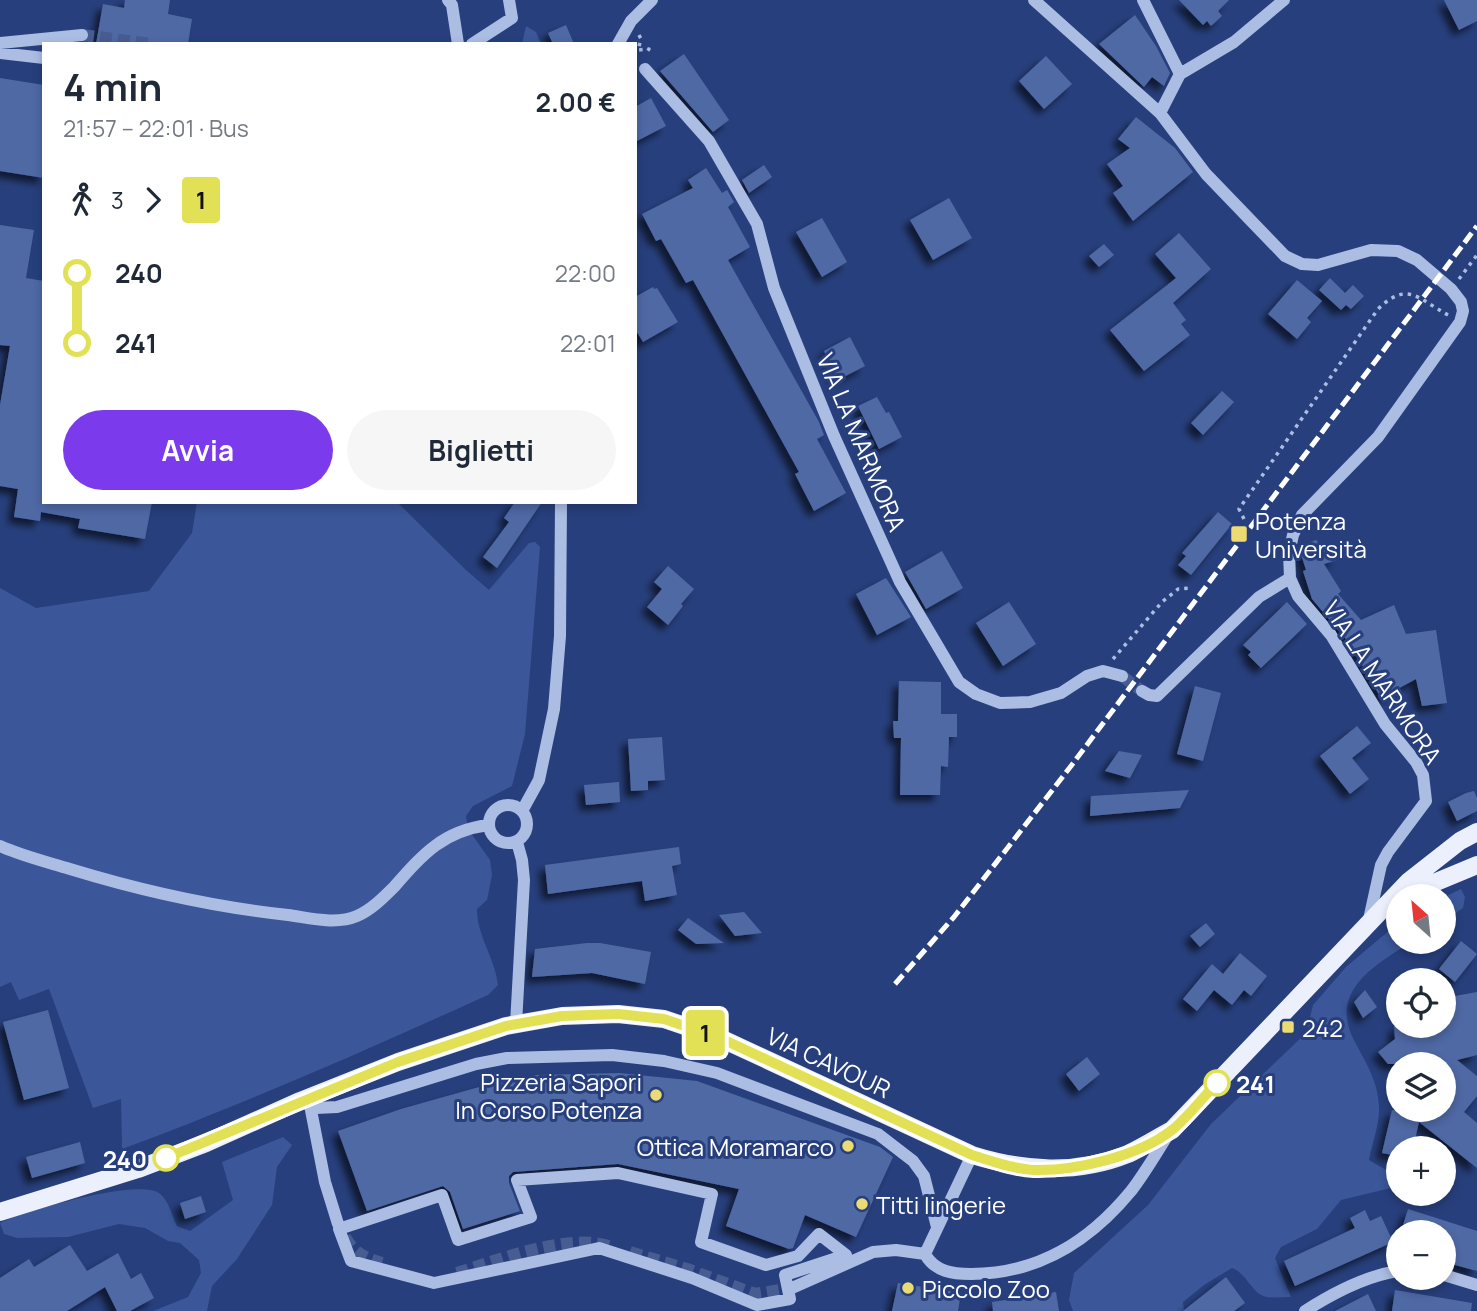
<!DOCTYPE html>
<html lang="it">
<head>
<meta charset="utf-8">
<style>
	body { margin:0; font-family:Manrope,sans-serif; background:#f6f6f7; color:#1f2937; height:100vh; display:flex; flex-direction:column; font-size:26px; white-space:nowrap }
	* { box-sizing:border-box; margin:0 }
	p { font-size:23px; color:#747a83 }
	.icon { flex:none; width:38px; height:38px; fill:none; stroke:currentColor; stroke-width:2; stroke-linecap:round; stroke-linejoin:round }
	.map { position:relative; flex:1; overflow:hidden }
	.details { position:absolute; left:42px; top:42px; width:595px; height:462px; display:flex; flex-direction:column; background:#fff; border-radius:0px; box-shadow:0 4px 10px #0003 }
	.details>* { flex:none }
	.badge { padding:0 14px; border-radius:5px; font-size:24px; line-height:46px }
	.needle { width:46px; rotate:333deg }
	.fabs { position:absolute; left:1386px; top:884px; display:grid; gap:14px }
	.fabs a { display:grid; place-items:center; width:70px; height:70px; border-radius:50%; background:#fff; box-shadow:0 4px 10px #0003; font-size:35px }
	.map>.badge { position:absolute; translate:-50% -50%; box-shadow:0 0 0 4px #fff }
	.legs { display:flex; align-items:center; gap:10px; height:77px; padding:0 21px; font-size:23px }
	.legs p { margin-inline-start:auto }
	.summary { display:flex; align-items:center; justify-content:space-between; height:119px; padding:0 21px }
	h1 { font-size:38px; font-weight:700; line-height:52px }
	.button { display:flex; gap:14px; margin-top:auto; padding:14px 21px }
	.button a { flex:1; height:80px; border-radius:42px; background:#7c3aed; color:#fff; font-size:28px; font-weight:700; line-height:80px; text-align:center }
	.button a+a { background:#f6f6f7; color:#1f2937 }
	ul { padding:0 21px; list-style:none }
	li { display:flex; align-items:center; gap:24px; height:70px; font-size:26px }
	li i { display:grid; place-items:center; width:10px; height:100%; margin:0 9px; background:currentColor }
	li i::after { content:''; width:18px; height:18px; margin:-9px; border:5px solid; border-radius:50%; background:#fff }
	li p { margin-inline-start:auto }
	li:first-child i { background:linear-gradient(#0000 50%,currentColor 0) }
	li:last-child i { background:linear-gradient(currentColor 50%,#0000 0) }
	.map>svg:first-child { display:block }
</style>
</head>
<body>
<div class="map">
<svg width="1477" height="1311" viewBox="0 0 1477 1311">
	<defs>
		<filter id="shadow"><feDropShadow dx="-6" dy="6" stdDeviation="3.5" flood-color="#0009"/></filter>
	</defs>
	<rect width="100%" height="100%" fill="#273f7c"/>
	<path fill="#3b5799" d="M 526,26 L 536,32 L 541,44 L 522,44 Z
		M 197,502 L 397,502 L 466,570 L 489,590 L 529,543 L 535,542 L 540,547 L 525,734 L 512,786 L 473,806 L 466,816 L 468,829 L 490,860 L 492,875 L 487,900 L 477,909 C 477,936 495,958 498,985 L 488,995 C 367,1050 246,1103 122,1149 L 121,1099 L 93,1108 L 49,989 L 19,1000 L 11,982 L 0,987 L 0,588 L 36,608 L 149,591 L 192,533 Z
		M 1461,889 L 1465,897 L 1463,908 L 1444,921 L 1444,897 Z
		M 1398,923 L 1398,942 L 1411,942 C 1377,964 1331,989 1352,1036 C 1364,1061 1378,1078 1379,1107 C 1380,1123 1372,1144 1369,1160 L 1393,1174 L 1391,1188 L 1341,1200 L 1317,1229 L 1281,1247 L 1275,1258 L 1291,1297 C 1283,1297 1274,1298 1267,1297 C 1252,1295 1247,1273 1232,1268 L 1204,1285 L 1183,1302 L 1184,1311 L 1073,1311 L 1069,1300 L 1074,1273 L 1148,1205 L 1211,1124 L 1306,1033 L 1313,1005 L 1346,967 Z
		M 283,1137 L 292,1145 L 277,1167 L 272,1205 L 237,1259 L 212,1286 L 207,1311 L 153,1311 L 188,1297 L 201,1273 L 199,1260 L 180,1243 L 168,1241 L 145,1228 L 119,1224 L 68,1237 L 17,1238 L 4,1234 L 0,1223 C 24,1211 138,1178 159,1193 C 169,1200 172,1216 177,1226 L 190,1231 L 233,1200 L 222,1162 Z"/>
	<path fill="#5069a5" filter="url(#shadow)" d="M 125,0 L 170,0 L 168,14 L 192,19 L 188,44 L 96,44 L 103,4 L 124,8 Z
		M 1179,0 L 1229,0 L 1218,11 L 1222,16 L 1211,26 L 1207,21 L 1203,25 Z
		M 1444,0 L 1477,0 L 1477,21 L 1459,30 Z
		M 1135,15 L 1156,46 L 1170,73 L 1164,86 L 1152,77 L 1144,87 L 1099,44 Z
		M 566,25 L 574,44 L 553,44 L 548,33 Z
		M 684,54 L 729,120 L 713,132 L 660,71 Z
		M 1046,56 L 1072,84 L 1044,109 L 1019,81 Z
		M 0,78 L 44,85 L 44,178 L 0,171 Z
		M 651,98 L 666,126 L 635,142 L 635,107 Z
		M 1136,117 L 1175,148 L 1193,172 L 1133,221 L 1113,193 L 1123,186 L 1107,164 L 1130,148 L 1118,139 Z
		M 764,165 L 772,177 L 749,193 L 742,180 Z
		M 706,168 L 722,193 L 727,190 L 734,202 L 728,207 L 750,247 L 728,260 L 819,422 L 824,435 L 817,439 L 846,493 L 814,511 L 795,474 L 799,472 L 693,280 L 686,283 L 661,239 L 656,241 L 642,214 L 693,188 L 688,180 Z
		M 949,198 L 972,238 L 933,260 L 910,220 Z
		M 822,218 L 847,262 L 822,277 L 796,232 Z
		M 0,225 L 34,230 L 26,278 L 44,281 L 44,502 L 152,502 L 145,539 L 78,528 L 80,519 L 41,512 L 40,521 L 14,517 L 18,489 L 0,486 L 0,405 L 10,346 L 0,345 Z
		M 1179,233 L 1211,269 L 1173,303 L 1186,320 L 1181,324 L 1190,335 L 1144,371 L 1110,330 L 1176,278 L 1155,254 Z
		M 1104,244 L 1114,255 L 1099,267 L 1089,256 Z
		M 1330,278 L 1345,293 L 1353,285 L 1364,296 L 1351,309 L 1346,305 L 1341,310 L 1319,290 Z
		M 1297,280 L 1322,301 L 1307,318 L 1311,322 L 1297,339 L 1268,314 Z
		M 653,287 L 654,289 L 657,288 L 678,322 L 643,342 L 635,329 L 635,297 Z
		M 850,337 L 865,366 L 838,380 L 824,351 Z
		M 1222,391 L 1234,402 L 1203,435 L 1191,423 Z
		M 877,397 L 886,413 L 889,412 L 902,437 L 879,449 L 858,406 Z
		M 515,502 L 542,502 L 497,568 L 483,557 L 509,522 L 504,518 Z
		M 1218,512 L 1232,524 L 1191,575 L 1178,565 L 1186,556 L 1182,553 Z
		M 1316,540 L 1337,560 L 1324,564 L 1341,591 L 1338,594 L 1361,620 L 1394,605 L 1406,634 L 1436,630 L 1447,703 L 1422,706 L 1416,679 L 1381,698 L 1350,644 L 1312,599 L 1303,571 L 1306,570 L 1299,548 L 1300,546 Z
		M 942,551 L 963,588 L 926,609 L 905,572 Z
		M 668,566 L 694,589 L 681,604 L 683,606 L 668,625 L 647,607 L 662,589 L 654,582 Z
		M 886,578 L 911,617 L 877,635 L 856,594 Z
		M 1009,602 L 1036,644 L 1003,666 L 976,623 Z
		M 1287,602 L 1307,624 L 1261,668 L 1248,655 L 1251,652 L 1243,645 Z
		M 899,681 L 941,682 L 941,714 L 957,714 L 957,737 L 949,737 L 948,767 L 941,766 L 940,795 L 900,795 L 901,738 L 894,738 L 893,721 L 898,721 Z
		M 1195,686 L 1221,693 L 1203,761 L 1177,754 Z
		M 1357,726 L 1371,743 L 1352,758 L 1369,779 L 1350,794 L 1320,756 Z
		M 662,737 L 665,780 L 648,781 L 648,790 L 631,791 L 628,739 Z
		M 1119,751 L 1142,755 L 1130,778 L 1105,771 Z
		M 619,782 L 620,802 L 586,805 L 584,785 Z
		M 1189,790 L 1180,808 L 1090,816 L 1091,796 Z
		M 1474,791 L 1477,798 L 1477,811 L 1457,821 L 1448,802 L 1466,793 Z
		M 679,847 L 681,864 L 672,866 L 677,895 L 645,901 L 642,881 L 548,894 L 545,865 Z
		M 744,912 L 762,933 L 735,936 L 719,915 Z
		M 688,918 L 724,943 L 696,944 L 678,930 Z
		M 1206,923 L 1215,934 L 1200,947 L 1190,936 Z
		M 1461,941 L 1477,954 L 1455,982 L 1439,969 Z
		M 587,943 L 600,943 L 651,952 L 645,984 L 592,973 L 532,977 L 535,949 Z
		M 1240,953 L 1267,976 L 1251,996 L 1244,990 L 1232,1005 L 1214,990 L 1197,1011 L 1183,999 L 1212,964 L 1223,974 Z
		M 1365,990 L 1377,1007 L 1363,1018 L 1354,1002 Z
		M 1477,992 L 1477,1055 L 1457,1060 L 1477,1076 L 1477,1096 L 1464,1112 L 1477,1123 L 1477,1168 L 1419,1122 L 1413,1148 L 1398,1148 L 1398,1156 L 1382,1153 L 1392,1110 L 1444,1110 L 1444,1064 L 1388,1064 L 1378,1052 L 1395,1039 L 1394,1026 L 1444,1026 L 1444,998 Z
		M 48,1010 L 69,1088 L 24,1100 L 3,1022 Z
		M 1087,1057 L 1100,1074 L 1079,1091 L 1066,1074 Z
		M 619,1073 L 697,1081 L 880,1147 L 893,1157 L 856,1237 L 805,1215 L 793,1248 L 789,1249 L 726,1226 L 739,1189 L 618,1164 L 513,1172 L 509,1176 L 509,1183 L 520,1211 L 463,1229 L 450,1192 L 443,1186 L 367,1211 L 338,1131 L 401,1109 L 497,1082 L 536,1075 Z
		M 80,1142 L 85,1163 L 32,1178 L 26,1157 Z
		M 201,1196 L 206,1212 L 185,1219 L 180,1203 Z
		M 1408,1209 L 1477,1231 L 1477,1271 L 1444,1262 L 1444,1232 L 1401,1232 Z
		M 1365,1210 L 1370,1221 L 1381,1216 L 1393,1242 L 1295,1286 L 1284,1261 L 1355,1228 L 1350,1218 Z
		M 70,1245 L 87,1271 L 118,1253 L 131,1279 L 141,1273 L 154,1298 L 130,1311 L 117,1311 L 105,1287 L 67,1311 L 0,1311 L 0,1278 L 29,1259 L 34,1267 Z
		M 1226,1277 L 1245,1303 L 1234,1311 L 1183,1311 Z
		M 898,1283 L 961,1293 L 958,1311 L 892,1311 Z
		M 1395,1290 L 1472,1303 L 1471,1311 L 1392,1311 Z
		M 1056,1292 L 1059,1311 L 993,1311 L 992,1302 Z
		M 1368,1294 L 1376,1311 L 1335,1311 Z"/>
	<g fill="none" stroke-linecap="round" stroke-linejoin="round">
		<path stroke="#475c90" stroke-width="12" stroke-dasharray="12 6" stroke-linecap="butt" d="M 82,35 L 152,44
			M 1122,676 L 1142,691
			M 345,1237 C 354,1253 365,1258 382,1263
			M 630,1252 L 687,1269 L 755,1294 L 792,1288
			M 457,1273 C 498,1260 568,1233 609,1246"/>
		<path stroke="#acbde4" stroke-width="3.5" stroke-dasharray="3.5 5" stroke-linecap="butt" d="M 639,35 L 641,39 L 638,50 L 649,49 L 645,54
			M 1459,279 L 1477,255
			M 1244,519 L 1239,509 L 1378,309 C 1408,280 1418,299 1448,315
			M 1113,659 L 1162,602 L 1178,589 L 1192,588"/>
		<path stroke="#acbde4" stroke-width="12" d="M 448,0 L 452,5 L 458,44
			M 1034,0 L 1160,113 L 1206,174 L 1285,256 L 1302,264 L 1318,265 L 1371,250 L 1398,251 L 1417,260 L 1451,289 L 1461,302 L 1463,311 L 1460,322 L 1378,437 L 1302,515 L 1293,535 L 1289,553 L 1290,578 L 1298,596 L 1331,635 L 1385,724 L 1416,762 L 1423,775 L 1426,801 L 1388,852 L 1381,865 L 1368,924
			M 1143,0 L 1180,74
			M 0,43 L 82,35
			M 472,44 L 512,18 L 509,0
			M 618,44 L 631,21 L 652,0
			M 0,53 L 44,58
			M 645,69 L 709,141 L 757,224 L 774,288 L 834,436 L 900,582 L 959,682 L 976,694 L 1000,703 L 1030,702 L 1061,693 L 1087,676 L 1103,671 L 1122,676
			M 1160,113 L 1180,74 L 1234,42 L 1284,0
			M 1142,691 L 1149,695 L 1157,696 L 1259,597 L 1290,578
			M489 824a19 19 0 1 1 38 0a19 19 0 1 1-38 0Z
			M 522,811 L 539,780 L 554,709 L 560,636 L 561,502
			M 0,846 C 22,856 47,862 70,869 C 142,891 214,907 288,915 C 310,918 336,925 357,916 C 371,910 383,898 394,887 C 423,854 443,831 488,825
			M 516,1024 L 524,880 L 522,860 L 517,842
			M 300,1101 L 316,1108 L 337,1107 L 476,1064 L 507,1058 L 612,1055 L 664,1061 L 717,1073 L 878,1134 L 913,1161 L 924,1176 L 937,1227
			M 310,1105 L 325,1182 L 338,1224
			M 972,1155 L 925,1254 C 935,1272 953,1274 971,1274 C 1038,1274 1089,1242 1131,1191 C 1145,1173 1157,1152 1169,1133
			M 618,1173 L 712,1194 L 701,1242 L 766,1265 L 798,1256 L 819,1234 L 846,1255 L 785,1275 L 790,1299 L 757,1305 L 692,1278 L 599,1248 L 434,1283 L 351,1261 L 339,1229 L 442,1195 L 458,1240 L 531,1217 L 517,1180 Z
			M 1444,1275 L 1477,1285
			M 792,1288 L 873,1252 L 896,1250 L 925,1254
			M 1305,1311 C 1333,1293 1365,1276 1398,1271"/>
		<path stroke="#ecf0fc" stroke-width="18" d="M 1412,896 L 1429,885 L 1477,865
			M 0,1212 L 138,1169 L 206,1143 L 300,1101 L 398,1062 L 506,1026 L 562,1016 L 618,1014 L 664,1019 L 720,1038 L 972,1155 C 1024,1171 1076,1175 1128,1154 C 1143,1147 1157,1138 1172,1130 L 1409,881 L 1460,841 L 1477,832"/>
		<path stroke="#fff" stroke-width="5" stroke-dasharray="12 5" stroke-linecap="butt" d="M 895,984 L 954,917 L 1071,766 L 1477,226"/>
	</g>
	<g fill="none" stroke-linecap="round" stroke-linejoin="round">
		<defs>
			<path id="line-1" d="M 166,1158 L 398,1062 L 506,1026 L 562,1016 L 618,1014 L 664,1019 L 720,1038 L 972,1155 C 992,1161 1013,1169 1034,1170 C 1076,1171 1139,1156 1172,1130 C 1188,1117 1202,1098 1217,1083"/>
		</defs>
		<use href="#line-1" stroke="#fff" stroke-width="16"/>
		<use href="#line-1" stroke="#e2e156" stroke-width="10"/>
	</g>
	<g fill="#ecdb72" stroke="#273f7c" stroke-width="2.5">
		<rect x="1230" y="525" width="18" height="18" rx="3.5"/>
		<rect x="1281" y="1020" width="14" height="14" rx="3.5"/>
		<circle cx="656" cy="1095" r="7"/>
		<circle cx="848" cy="1146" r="7"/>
		<circle cx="862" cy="1204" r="7"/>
		<circle cx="908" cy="1288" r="7"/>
	</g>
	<g fill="#fff" stroke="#e2e156" stroke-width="3.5">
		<circle cx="1217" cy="1083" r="12"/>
		<circle cx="166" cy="1158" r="12"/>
	</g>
	<g text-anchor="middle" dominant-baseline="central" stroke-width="6" stroke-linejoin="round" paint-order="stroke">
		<g font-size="24" fill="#fff" stroke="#273f7c">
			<text transform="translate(862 442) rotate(67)">VIA LA MARMORA</text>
			<text transform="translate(1383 682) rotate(56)">VIA LA MARMORA</text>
			<text transform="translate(829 1062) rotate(25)">VIA CAVOUR</text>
		</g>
		<g font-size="24" fill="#fff" stroke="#273f7c" text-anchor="start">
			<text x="1255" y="520">Potenza<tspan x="1255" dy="28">Università</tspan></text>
			<text x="1302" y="1027">242</text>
			<text x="642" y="1081" text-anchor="end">Pizzeria Sapori<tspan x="642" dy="28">In Corso Potenza</tspan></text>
			<text x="834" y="1146" text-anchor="end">Ottica Moramarco</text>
			<text x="876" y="1204">Titti lingerie</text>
			<text x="922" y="1288">Piccolo Zoo</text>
		</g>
		<g font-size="24" font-weight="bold" fill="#fff" stroke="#273f7c" text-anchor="start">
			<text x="1236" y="1083">241</text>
			<text x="147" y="1158" text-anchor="end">240</text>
		</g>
	</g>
</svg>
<div class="fabs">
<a><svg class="needle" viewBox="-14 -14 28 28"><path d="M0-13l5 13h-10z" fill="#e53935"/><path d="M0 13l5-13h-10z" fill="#747a83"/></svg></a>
<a><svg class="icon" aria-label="locate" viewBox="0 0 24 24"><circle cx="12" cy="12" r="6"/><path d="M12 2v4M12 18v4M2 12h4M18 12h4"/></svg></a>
<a><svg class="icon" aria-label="layers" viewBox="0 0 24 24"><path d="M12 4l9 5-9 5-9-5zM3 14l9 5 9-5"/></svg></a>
<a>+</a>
<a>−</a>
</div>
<b class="badge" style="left:705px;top:1033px;background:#e2e156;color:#111">1</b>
<section class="details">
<div class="summary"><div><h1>4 min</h1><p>21:57 – 22:01 · Bus</p></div><b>2.00 €</b></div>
<div class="legs"><svg class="icon" aria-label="walk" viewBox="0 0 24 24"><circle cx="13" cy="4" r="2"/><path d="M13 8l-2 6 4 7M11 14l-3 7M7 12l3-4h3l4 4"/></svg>3<svg class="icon" aria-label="forward" viewBox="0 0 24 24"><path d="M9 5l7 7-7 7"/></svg><b class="badge" style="background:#e2e156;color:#111">1</b></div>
<ul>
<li><i style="color:#e2e156"></i><b>240</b><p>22:00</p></li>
<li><i style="color:#e2e156"></i><b>241</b><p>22:01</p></li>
</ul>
<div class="button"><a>Avvia</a><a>Biglietti</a></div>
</section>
</div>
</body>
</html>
